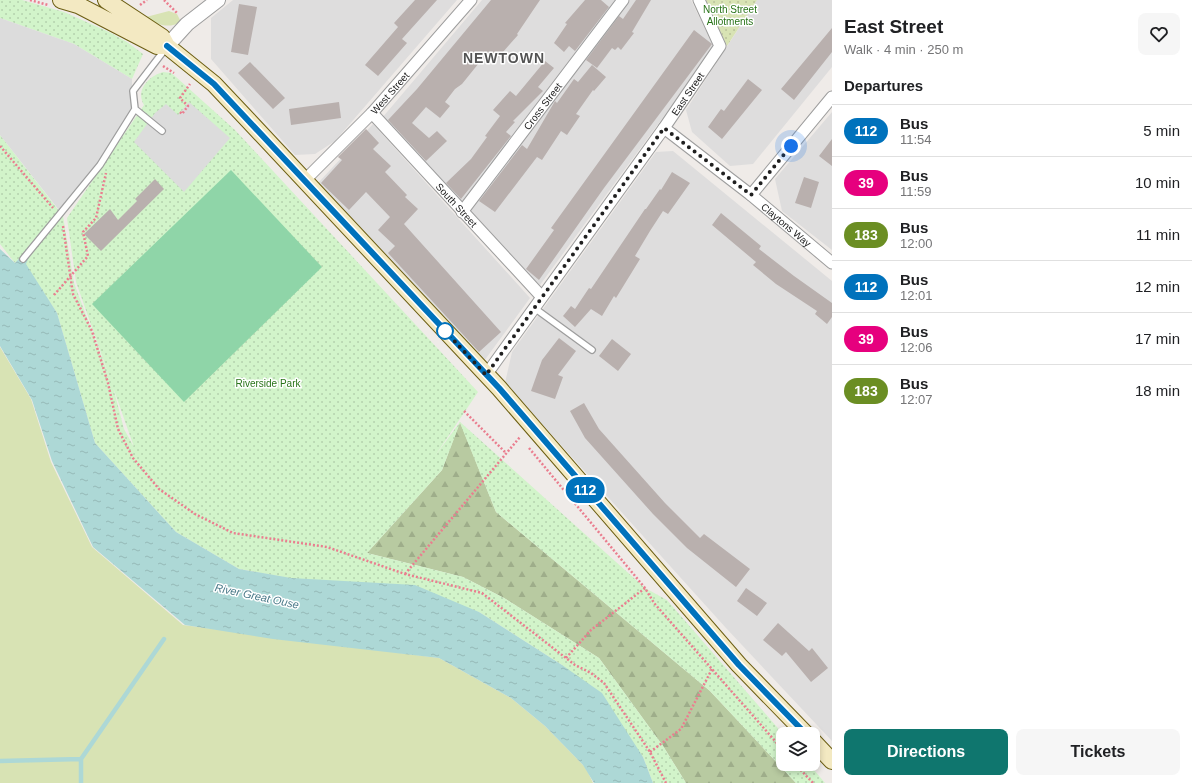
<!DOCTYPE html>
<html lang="en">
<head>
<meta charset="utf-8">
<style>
	body { margin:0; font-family:Arial,sans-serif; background:#f6f6f6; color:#202124; height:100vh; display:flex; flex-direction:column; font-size:15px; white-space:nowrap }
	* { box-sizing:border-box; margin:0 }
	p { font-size:13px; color:#757577 }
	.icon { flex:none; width:22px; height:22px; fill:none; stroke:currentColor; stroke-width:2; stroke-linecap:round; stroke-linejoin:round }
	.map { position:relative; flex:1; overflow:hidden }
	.sheet { display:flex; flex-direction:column; background:#fff; width:360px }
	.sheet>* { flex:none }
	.badge { padding:0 8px; border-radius:13px; font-size:14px; line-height:26px }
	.controls { position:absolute; left:776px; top:727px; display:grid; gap:8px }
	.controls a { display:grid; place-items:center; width:44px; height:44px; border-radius:8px; background:#fff; box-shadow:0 2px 6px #0003; font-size:20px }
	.you { position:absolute; width:20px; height:20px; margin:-10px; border:3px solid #fff; border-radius:50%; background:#1a73e8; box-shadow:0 0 0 6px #1a73e833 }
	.map>.badge { position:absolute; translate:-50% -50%; box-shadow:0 0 0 2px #fff }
	h2 { padding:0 12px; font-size:15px; line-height:36px }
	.round { display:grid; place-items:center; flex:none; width:42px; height:42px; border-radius:8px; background:#f6f6f6 }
	.summary { display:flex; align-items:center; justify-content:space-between; height:68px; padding:0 12px }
	h1 { font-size:19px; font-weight:800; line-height:30px }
	.primary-button { display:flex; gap:8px; margin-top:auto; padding:8px 12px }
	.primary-button a { flex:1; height:46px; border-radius:8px; background:#0f766e; color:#fff; font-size:16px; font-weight:800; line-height:46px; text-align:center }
	.primary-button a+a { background:#f6f6f6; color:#202124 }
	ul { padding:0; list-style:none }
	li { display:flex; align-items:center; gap:12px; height:52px; padding:0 12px; border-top:1px solid #e0e0e0 }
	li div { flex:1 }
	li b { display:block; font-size:15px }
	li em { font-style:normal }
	li .badge { min-width:44px; font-weight:700; text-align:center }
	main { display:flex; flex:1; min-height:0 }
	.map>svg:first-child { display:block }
</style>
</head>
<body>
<main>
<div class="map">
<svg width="832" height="783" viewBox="0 0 832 783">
	<defs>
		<pattern id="forest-firs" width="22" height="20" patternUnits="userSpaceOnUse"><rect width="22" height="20" fill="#b8caa1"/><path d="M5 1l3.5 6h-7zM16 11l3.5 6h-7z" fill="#9ead8a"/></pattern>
		<pattern id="park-dots" width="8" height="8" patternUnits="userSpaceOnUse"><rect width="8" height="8" fill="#d2f4ca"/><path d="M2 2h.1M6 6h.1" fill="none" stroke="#b4d1ad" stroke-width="1.8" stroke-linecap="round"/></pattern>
		<pattern id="garden-dots" width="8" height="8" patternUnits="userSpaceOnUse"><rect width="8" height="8" fill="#d8e3b4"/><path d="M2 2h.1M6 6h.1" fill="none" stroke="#b9c29a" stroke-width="1.8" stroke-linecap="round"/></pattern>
		<pattern id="water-ripples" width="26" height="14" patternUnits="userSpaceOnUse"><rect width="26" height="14" fill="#add8d6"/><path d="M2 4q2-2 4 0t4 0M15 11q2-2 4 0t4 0" fill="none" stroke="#95b9b7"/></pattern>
	</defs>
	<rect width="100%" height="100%" fill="#efebe8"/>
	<path fill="#dedddd" d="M 233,0 L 457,0 L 335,141 L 315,154 L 295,155 L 211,59 L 211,18 Z
		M 482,0 L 620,0 L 462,207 L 382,118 Z
		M 630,0 L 691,0 L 714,48 L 540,285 L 523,271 L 470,210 Z
		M 757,0 L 832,0 L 832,67 L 753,164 L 730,166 L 692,132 L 686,110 Z
		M 832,112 L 832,250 L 782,211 L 775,179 Z
		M 373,124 L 530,298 L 484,361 L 318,183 Z
		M 673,151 L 832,281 L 832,741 L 726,628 L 505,383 L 512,352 L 656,152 Z"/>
	<path fill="#d8e3b4" d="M 169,11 L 177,14 L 181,22 C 168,29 157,25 146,17 Z
		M 0,347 L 31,399 L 51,462 L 92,547 L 183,625 L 439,658 L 511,698 L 545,726 L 586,768 L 593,783 L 0,783 Z"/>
	<path fill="url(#forest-firs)" d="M 460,422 L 496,512 L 710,691 L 796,783 L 686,783 L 663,746 L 599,658 L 504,598 L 463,577 L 367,553 L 442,470 Z"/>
	<path fill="url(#park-dots)" d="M 0,0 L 22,0 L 64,12 L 109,32 L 127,42 L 143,54 L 132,79 L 74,44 L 0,18 Z
		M 163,72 L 171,73 L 176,77 L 235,130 L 478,392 L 435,456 L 460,422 L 645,588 L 667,600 L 783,734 L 783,764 L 809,764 L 825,783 L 796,783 L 710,691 L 496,512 L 460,423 L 442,470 L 367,553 L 463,577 L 504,598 L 599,658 L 663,746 L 686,783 L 653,783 L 643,757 L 562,665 L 479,612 L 239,569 L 176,532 L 95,443 L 57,313 L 25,264 L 30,247 L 15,263 L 0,244 L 0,135 L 63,216 L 74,283 L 113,387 L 124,429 L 134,447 L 76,282 L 67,218 L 144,105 C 135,90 149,76 163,72 Z"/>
	<path fill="url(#garden-dots)" d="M 706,0 L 757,0 L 727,46 Z"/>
	<path fill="#8fd5a8" d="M 231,170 L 322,267 L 184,402 L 92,304 Z"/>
	<path fill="#dcdcdc" d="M 0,18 L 74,44 L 132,79 L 132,110 L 99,163 L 59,210 L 0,135 Z
		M 189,102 L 230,138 L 184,192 L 134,142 L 155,113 L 166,104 L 178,115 Z"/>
	<path fill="url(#water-ripples)" d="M 30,247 L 32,250 L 26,264 L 57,313 L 95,443 L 176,532 L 239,569 L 291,578 L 415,585 L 479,612 L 562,665 L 602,693 L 643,757 L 653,783 L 594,783 L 583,765 L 545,726 L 511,698 L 439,658 L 273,639 L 185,625 L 93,547 L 52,461 L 32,400 L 0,346 L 0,249 L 15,263 Z"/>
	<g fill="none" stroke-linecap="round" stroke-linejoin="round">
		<path stroke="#add8d6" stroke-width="4.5" d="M 81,759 L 164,639
			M 0,761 L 81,759 L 81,783"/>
	</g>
	<path fill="#b9b0ae" d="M 415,0 L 437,0 L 402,39 L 407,43 L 378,76 L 365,65 L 398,27 L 394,23 Z
		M 491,0 L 540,0 L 517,34 L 518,35 L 496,60 L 493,58 L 489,63 L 483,58 L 462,84 L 455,89 L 445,102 L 450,106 L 440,118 L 426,107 L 412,123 L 429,138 L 437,131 L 447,141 L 426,161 L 388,120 L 417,89 Z
		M 585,0 L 601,0 L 609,7 L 575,51 L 569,46 L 564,52 L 554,43 L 567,24 L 565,23 Z
		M 636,0 L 651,0 L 632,32 L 634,33 L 621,50 L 618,47 L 615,50 L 612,48 L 597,68 L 586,60 L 619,16 L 623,19 Z
		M 239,4 L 257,7 L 248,55 L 231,52 Z
		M 832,28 L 832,52 L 794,100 L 781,89 Z
		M 694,30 L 712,44 L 604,188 L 539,280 L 526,269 L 554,230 L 551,228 Z
		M 545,61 L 554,68 L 538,87 L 543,91 L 513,121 L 515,122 L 506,132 L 511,136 L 461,199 L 446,183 L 471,159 L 487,137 L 485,136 L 500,116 L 493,110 L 510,91 L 516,96 Z
		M 250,62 L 285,98 L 273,109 L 238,73 Z
		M 592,65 L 606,77 L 594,91 L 593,90 L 576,114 L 580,116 L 567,135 L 561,131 L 542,160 L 537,157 L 495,212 L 479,201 L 522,145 L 527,149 L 555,101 L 557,103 L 574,79 L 578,82 Z
		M 748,79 L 762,90 L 722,139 L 708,127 L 721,109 L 724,111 Z
		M 339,102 L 341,118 L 291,125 L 289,109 Z
		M 366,129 L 379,143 L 373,149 L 391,166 L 385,172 L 407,195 L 405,197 L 418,209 L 404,224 L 501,332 L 479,352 L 388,253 L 395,246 L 378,230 L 390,217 L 366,192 L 349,210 L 321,183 L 342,160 L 338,157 Z
		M 832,139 L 832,166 L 819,156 Z
		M 672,172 L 690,183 L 668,214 L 663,211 L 650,231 L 635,256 L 640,259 L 616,298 L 614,296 L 602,316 L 591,309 L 575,327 L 563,316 L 571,306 L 575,309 L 589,288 L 591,289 L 645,209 L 646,209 L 660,189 L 661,190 Z
		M 804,177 L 819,182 L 811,208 L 795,203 Z
		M 155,179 L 164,189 L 101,251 L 84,234 L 110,209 L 118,220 L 137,201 L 135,199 Z
		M 721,213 L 761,246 L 759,249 L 794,276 L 832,303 L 832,317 L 827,324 L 815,314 L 817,311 L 776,284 L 753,265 L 756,262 L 712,225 Z
		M 559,338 L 576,351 L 558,375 L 563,377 L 555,399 L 531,391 L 542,360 Z
		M 612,339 L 631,354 L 618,371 L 599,356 Z
		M 584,403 L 599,429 L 665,503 L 700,538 L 704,534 L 750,569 L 736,587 L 687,548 L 653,514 L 585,438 L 570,411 Z
		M 746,588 L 767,603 L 757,616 L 737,601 Z
		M 778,623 L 809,651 L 812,648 L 828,668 L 811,682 L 786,652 L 782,656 L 763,640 Z"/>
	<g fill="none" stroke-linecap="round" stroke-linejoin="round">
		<defs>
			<path id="service" d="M 135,109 L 162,131
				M 23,259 L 100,165 L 135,109 L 133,91 L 166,48
				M 533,307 L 592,350"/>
			<g id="minor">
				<path id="s1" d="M 372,113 L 541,296"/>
				<path id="s2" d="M 664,128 L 751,195 L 832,263"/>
				<path id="s3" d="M 304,181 L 372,113 L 471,0"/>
				<path d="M 751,195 L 832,97"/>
				<path id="s4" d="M 462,212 L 623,0"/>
				<path id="s5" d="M 486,375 L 664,128 L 720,46 L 699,0"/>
			</g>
			<path id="tertiary" d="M 167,46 L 187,24 L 218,0"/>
			<path id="secondary" d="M 61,0 L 78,5 L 157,46 L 167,46
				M 106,0 L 162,37 L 167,46 L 214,84 L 248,120 L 499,388 L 739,665 L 806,734
				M 813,741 L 832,761"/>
		</defs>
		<use href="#service" stroke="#9d9d9d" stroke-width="8"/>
		<use href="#minor" stroke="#9d9d9d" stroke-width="13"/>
		<use href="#tertiary" stroke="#9d9d9d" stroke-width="16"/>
		<use href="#secondary" stroke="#6c5e12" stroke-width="18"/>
		<path stroke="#ea7e8f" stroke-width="2.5" stroke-dasharray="2 2" stroke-linecap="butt" d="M 30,0 L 48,5
			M 164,0 L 178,14
			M 140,5 L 147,0
			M 163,66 L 174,73
			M 180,112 L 182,114 L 188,106 L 180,98 L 190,84
			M 0,146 L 53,208
			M 63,226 L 73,294 L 92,331 L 108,383 L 118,429 L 133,458 L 159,489 L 195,514 L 233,533 L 327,547 L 405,574 L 482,593 L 575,665 L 591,673 L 604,683 L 650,752 L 666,783
			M 54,295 L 88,256 L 83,232 L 96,218 L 106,173
			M 464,411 L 505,452
			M 529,448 L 645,588 L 654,603 L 783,750
			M 405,574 L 520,437
			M 566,658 L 591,630 L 645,588
			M 650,752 L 681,729 L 712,669
			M 795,764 L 813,783"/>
		<use href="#service" stroke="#fff" stroke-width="5.5"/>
		<use href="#minor" stroke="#fff" stroke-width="11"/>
		<use href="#tertiary" stroke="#fff" stroke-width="14"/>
		<use href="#secondary" stroke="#f3e9c2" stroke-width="16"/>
	</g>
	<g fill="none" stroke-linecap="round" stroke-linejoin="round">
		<defs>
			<path id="line" d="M 167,46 L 214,84 L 499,388 L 739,665 L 806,734"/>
		</defs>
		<use href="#line" stroke="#fff" stroke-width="9"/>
		<use href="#line" stroke="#0072bc" stroke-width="6"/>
		<path stroke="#202020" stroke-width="4" stroke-dasharray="0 7.2" d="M 445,331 L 486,375 L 664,128 L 751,195 L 791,146"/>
	</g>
	<circle fill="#fff" stroke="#0072bc" stroke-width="2" cx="445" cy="331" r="8"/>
	<g text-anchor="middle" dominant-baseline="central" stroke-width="3" stroke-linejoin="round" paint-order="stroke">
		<g font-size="10" fill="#297419" stroke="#fff">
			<text x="730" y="9">North Street<tspan x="730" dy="12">Allotments</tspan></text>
			<text x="268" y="383">Riverside Park</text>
		</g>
		<g font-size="10" fill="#202020" stroke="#fff">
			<text stroke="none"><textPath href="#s3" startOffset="123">West Street</textPath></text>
			<text stroke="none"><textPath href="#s5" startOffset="346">East Street</textPath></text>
			<text stroke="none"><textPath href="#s4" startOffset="133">Cross Street</textPath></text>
			<text stroke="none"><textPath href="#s1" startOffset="125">South Street</textPath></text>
			<text stroke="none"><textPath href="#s2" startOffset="156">Claytons Way</textPath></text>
		</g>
		<g font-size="11" font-style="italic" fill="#497988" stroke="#fff">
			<text transform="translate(257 596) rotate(12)">River Great Ouse</text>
		</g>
		<g font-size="14" font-weight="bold" letter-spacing="1" fill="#535353" stroke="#fff">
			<text x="504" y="58">NEWTOWN</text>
		</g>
	</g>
</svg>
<div class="controls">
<a><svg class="icon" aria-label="layers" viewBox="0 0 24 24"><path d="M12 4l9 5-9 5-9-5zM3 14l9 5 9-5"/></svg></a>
</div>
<div class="you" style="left:791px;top:146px"></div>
<b class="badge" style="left:585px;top:490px;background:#0072bc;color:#fff">112</b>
</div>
<section class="sheet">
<div class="summary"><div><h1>East Street</h1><p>Walk · 4 min · 250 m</p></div><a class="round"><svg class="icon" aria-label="heart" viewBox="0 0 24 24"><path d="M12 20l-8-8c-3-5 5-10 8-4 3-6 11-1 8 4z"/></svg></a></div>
<h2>Departures</h2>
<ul>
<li><span class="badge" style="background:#0072bc;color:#fff">112</span><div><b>Bus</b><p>11:54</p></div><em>5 min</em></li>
<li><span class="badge" style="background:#e6007e;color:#fff">39</span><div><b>Bus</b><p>11:59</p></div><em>10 min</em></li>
<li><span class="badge" style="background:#6b8e23;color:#fff">183</span><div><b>Bus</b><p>12:00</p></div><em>11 min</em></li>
<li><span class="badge" style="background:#0072bc;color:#fff">112</span><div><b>Bus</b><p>12:01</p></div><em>12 min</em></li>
<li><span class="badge" style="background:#e6007e;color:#fff">39</span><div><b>Bus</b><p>12:06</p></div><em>17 min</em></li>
<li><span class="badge" style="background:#6b8e23;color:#fff">183</span><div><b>Bus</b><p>12:07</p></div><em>18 min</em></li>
</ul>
<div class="primary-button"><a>Directions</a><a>Tickets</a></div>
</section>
</main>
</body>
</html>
